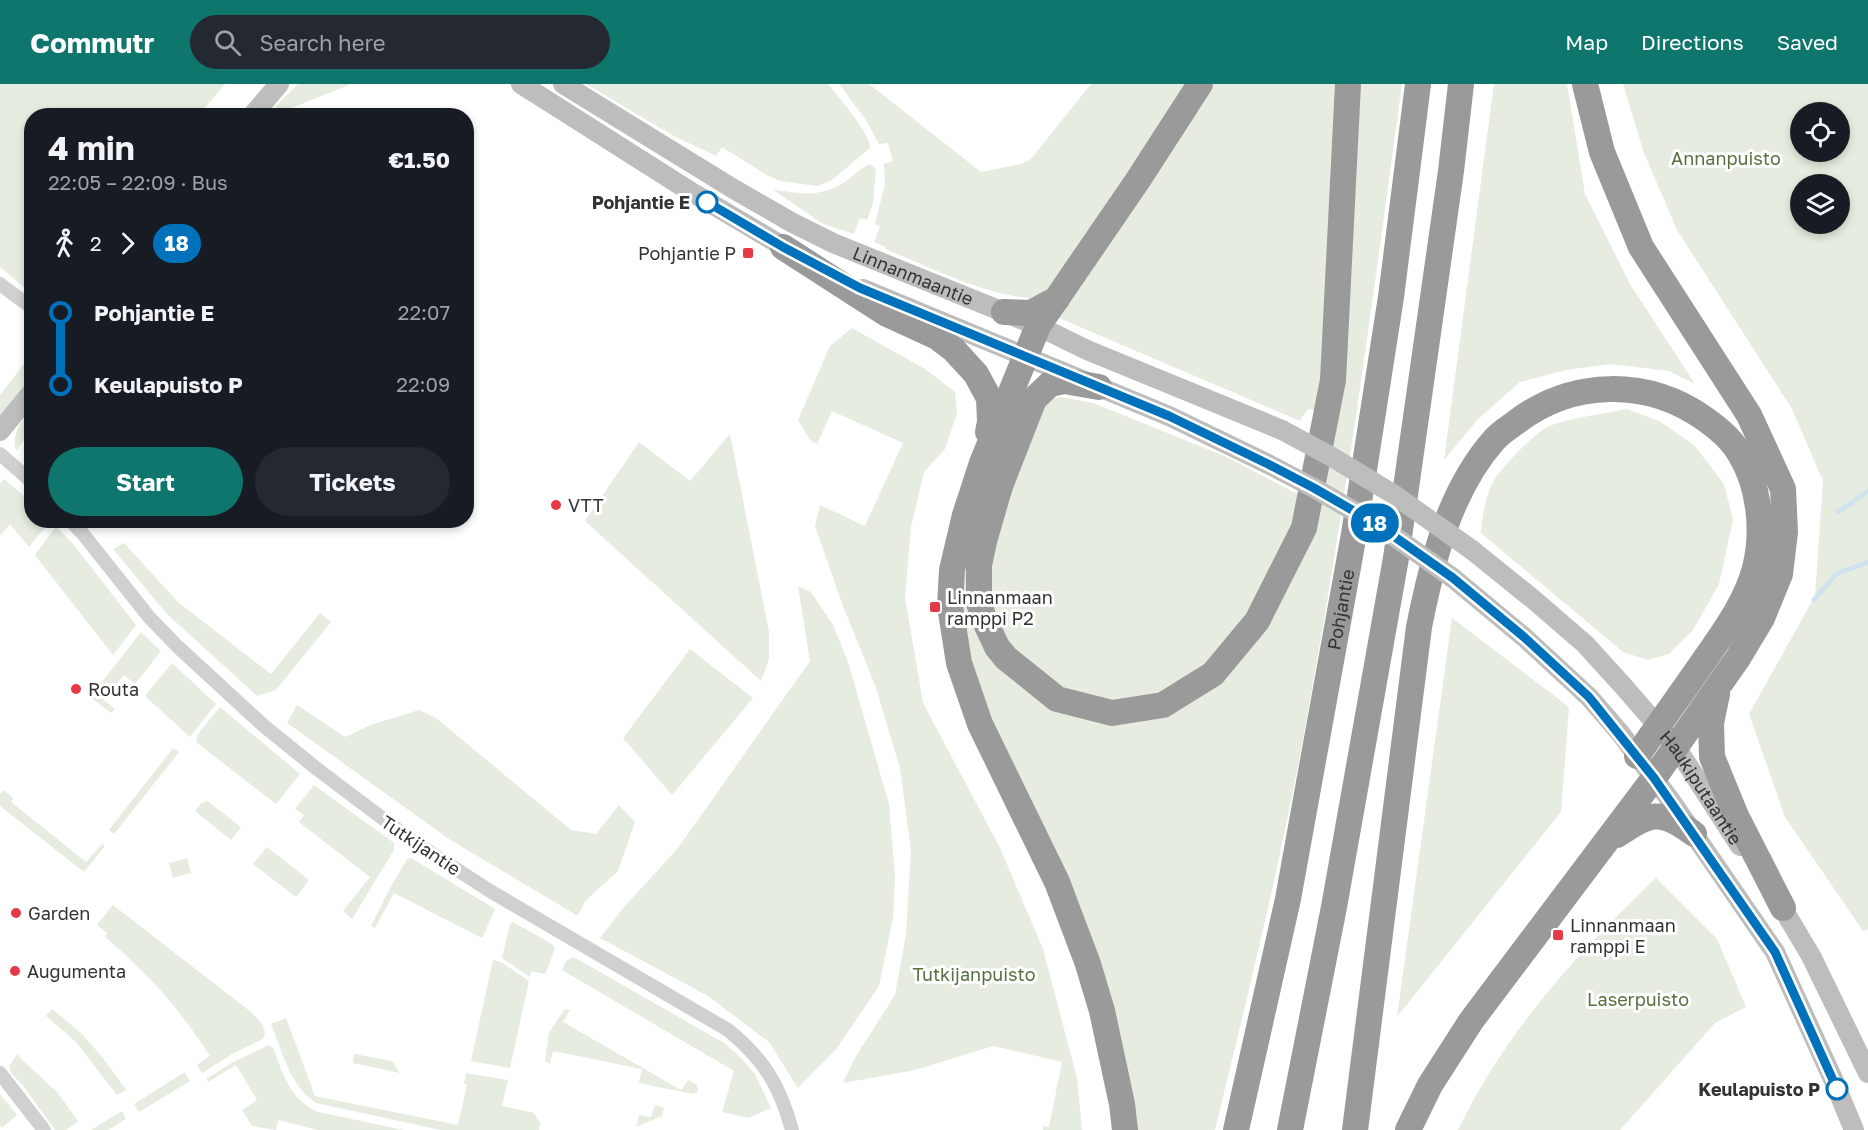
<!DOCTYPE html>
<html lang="en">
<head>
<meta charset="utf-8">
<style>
	body { margin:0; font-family:"Golos Text",sans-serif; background:#242831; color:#f1f3f6; height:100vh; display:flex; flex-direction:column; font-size:22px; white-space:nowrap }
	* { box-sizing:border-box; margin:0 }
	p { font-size:20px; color:#9ea1a6 }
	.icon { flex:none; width:33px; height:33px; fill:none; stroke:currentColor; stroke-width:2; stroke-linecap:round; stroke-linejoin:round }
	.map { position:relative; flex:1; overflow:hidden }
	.side { position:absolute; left:24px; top:24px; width:450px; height:420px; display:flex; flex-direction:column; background:#171b24; border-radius:24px; box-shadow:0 3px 9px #0003 }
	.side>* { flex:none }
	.badge { padding:0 12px; border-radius:20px; font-size:21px; line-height:39px }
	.fabs { position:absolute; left:1790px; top:18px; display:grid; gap:12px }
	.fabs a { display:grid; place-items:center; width:60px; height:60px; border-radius:50%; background:#171b24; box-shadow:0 3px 9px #0003; font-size:30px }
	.map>.badge { position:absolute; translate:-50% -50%; box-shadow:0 0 0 3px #fff }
	.legs { display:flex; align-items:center; gap:9px; height:66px; padding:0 24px; font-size:20px }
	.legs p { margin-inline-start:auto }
	.head { display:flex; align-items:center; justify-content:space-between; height:102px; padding:0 24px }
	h1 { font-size:33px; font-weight:700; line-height:45px }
	.primary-button { display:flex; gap:12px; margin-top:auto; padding:12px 24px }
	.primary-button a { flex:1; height:69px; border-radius:36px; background:#0f766e; color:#fff; font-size:24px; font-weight:700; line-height:69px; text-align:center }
	.primary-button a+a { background:#242831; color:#f1f3f6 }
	ul { padding:0 24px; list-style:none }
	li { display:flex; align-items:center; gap:21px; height:72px; font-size:22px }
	li i { display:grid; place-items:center; width:9px; height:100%; margin:0 8px; background:currentColor }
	li i::after { content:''; width:15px; height:15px; margin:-8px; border:4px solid; border-radius:50%; background:#171b24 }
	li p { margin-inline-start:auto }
	li:first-child i { background:linear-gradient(#0000 50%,currentColor 0) }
	li:last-child i { background:linear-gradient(currentColor 50%,#0000 0) }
	header { display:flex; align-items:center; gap:36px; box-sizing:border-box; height:84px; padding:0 30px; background:#0f766e; color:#fff }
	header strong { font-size:28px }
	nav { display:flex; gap:33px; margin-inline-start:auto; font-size:21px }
	.search { width:420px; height:54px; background:#242831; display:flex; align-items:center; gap:15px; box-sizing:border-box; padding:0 21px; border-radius:33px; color:#9ea1a6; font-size:22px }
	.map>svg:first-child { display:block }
</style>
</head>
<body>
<header>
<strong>Commutr</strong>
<div class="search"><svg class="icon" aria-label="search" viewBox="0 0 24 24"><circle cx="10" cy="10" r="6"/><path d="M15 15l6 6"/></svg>Search here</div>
<nav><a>Map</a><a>Directions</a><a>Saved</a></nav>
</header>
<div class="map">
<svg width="1868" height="1046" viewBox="0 0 1868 1046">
	<rect width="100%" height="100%" fill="#fff"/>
	<path fill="#e6ecdf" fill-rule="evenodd" d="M 0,0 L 225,0 L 199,31 L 32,32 L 31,209 L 0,183 Z
		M 298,0 L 351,0 L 294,23 L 280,31 L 267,31 Z
		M 586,0 L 828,0 C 839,14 869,47 870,64 L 832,96 L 817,102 L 780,97 L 767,91 L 722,63 L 716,72 L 672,51 Z
		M 839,0 L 869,0 L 981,88 L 1021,80 L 1031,75 L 1091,0 L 1194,0 L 1051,208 C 1045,210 1039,214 1033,214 C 991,214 925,181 885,165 L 886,163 L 874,158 L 880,143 L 875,140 L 885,100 L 884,80 L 893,77 L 888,59 L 879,60 L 866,36 Z
		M 1214,0 L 1338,0 L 1321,328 L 1308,325 L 1300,337 L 1059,234 Z
		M 1355,0 L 1402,0 C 1372,221 1343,441 1302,660 C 1278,790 1246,918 1215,1046 L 1133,1046 L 1130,1018 L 967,585 L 956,499 L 984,415 L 978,534 L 1080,632 L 1211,601 L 1317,423 L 1334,357 L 1340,318 Z
		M 1494,0 L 1567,0 L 1585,110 L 1630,200 L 1695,300 L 1669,287 L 1611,280 L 1566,286 L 1520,298 L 1478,335 L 1444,376 Z
		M 1623,0 L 1868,0 L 1868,845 L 1863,847 L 1785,733 L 1749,630 L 1815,512 L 1823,397 L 1792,325 L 1677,146 L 1644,69 ZM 1839,28 L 1839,68 L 1800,68 L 1800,28 ZM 1839,100 L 1839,140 L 1800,140 L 1800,100 Z
		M 870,80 L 876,85 L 873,119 L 867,136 L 860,134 L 854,150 L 823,140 L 772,105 C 799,110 823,114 846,97 C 854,92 860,84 870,80 Z
		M 852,244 L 925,285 L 955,308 L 957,329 L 945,365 L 924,388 L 911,443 L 905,513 L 923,619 L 1000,764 L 1043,865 L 1077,994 L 1082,1046 L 1043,1046 L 1043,1042 L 1049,1043 L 1062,978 L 993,962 L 915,986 L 843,999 L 856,972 L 895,911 L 906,851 L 911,766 L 900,684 L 875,601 L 843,522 L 815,442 L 820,421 L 865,442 L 903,359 L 832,327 L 817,360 L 810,356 L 798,336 L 830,262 Z
		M 30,272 L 31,272 L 31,294 L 0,334 L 0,311 Z
		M 1061,313 L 1093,319 L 1227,373 L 1303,413 L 1285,460 L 1249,532 L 1206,581 L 1153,614 L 1116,620 L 1059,605 L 1011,562 L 995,535 L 990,509 L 990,479 L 1034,330 L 1049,315 Z
		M 1627,325 L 1659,337 L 1694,361 L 1724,400 L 1733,436 L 1719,500 L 1693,546 L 1669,570 L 1648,576 L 1623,568 L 1481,449 C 1482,431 1486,411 1494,396 C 1502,383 1533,351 1546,344 C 1561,335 1608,329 1627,325 Z
		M 31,326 L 31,346 L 16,367 C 11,349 21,339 31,326 Z
		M 730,350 L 769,548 L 769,575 L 761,597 L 585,437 L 639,358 L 690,397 Z
		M 4,395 L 31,418 L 32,436 L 50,437 L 29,463 L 10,440 L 0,452 L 0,400 Z
		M 56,442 L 73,460 L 136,541 L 113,571 L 35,471 Z
		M 124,459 L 179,519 L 271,590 L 320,529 L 331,538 L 276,606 L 257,612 L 167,530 L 113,465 Z
		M 798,502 L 811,508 L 833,541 L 848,578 L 889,720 L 895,792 L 893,834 L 879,902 L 837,964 L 798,1004 L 769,958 L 708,912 L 600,854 L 624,823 L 678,764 L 810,577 Z
		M 1452,534 L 1569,623 L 1561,728 L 1397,933 Z
		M 141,548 L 161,567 L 135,600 L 124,591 L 104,616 L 115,625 L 111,629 L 90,613 Z
		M 690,565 L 753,614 L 672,711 L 623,654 Z
		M 172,579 L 216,620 L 190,653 L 145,612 Z
		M 297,621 L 345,653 L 373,640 L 419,626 L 436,634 L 571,746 L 596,750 L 619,721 L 635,738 L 618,787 L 585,817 L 578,832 L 449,755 L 287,639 Z
		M 220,623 L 300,690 L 276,720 L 196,658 L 198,650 Z
		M 173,664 L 179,668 L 114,750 L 109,746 Z
		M 314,701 L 394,759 L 394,766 L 352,835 L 343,827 L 370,793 L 299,738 L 304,731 L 295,725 Z
		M 3,706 L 13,714 L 11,718 L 86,778 L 102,760 L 105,762 L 84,788 L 0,722 L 0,710 Z
		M 206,716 L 241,743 L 231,756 L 195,727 L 202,718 L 204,719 Z
		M 267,763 L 309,796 L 296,813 L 253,780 Z
		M 187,774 L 191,789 L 173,794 L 169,779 Z
		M 411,774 L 495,825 L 482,854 L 394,809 L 375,844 L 371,842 L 390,804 L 407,775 Z
		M 1656,794 L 1717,855 L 1746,923 L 1715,939 L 1620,1046 L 1458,1046 C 1505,948 1578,868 1656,794 Z
		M 113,821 L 251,928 C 258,935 269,945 263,955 L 234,969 L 202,989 L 197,981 L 210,972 C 179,924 149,890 105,853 L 107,849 L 97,841 Z
		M 513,838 L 552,860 L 555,865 L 545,890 L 531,887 L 530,893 L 502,874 L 510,840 Z
		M 574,873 L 724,959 L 740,973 L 755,990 L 771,1024 L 748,1034 L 722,1028 L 734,987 L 562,886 L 566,877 Z
		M 493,876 L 501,878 L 529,897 L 510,984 L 471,977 Z
		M 52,925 L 82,950 L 103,974 L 126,1006 L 117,1011 L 76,958 L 46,932 Z
		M 566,925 L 570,926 L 563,938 L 681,1006 L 688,996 L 697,1001 L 698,1007 L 693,1010 L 639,999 L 642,985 L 553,967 L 550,980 L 545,977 L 549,949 L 563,927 Z
		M 286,934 L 315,1012 L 458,1041 L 467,1001 L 464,1000 L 466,989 L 508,996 L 502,1022 L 534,1029 L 540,1039 L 539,1046 L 441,1046 L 316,1019 C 290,1002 282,967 271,940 Z
		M 269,961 L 273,964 C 284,991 289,1015 318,1028 L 404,1046 L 318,1046 L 278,1036 L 276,1046 L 252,1042 L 242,1026 L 257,1016 L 236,981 L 208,998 L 206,995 L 233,978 Z
		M 18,969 L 20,974 L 57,1008 L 78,1037 L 66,1046 L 55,1046 L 24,1003 L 11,989 L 9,982 Z
		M 354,970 L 392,977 L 400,989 L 353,979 Z
		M 185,988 L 190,997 L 139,1028 L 134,1020 Z
		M 0,1010 L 17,1031 L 2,1044 L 0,1041 Z
		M 655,1021 L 664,1024 L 662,1032 L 636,1043 L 639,1031 L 651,1033 Z
		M 122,1027 L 126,1035 L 108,1046 L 91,1046 Z"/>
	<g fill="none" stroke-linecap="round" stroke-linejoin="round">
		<path stroke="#cfe2ee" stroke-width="5" d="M 1838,428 L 1868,407
			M 1814,516 L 1836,490 L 1868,478"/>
		<path stroke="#d0d0d0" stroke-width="14" d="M 0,200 L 32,224
			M 0,370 L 32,398
			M 70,436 L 83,450 L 149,533 L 177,562 L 264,642 L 317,685 L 410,755 L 490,807 L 728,946 C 764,975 780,1002 792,1046
			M 0,989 L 44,1046"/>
		<g stroke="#bdbdbd" stroke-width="20">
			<path d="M 521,0 L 688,106 L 794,169"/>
			<path id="s1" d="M 563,0 L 732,104 L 791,138 L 833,159 L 1038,242 L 1087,266 L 1282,346"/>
			<path d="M 252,32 L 279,0"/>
			<path d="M 863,205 L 1169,332 L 1268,380"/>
			<path d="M 0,347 L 32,308"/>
			<path id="s2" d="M 1472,466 L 1534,516 L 1585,560 L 1625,604 L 1676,663 L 1740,762"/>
			<path d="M 1453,494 L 1524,553 L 1589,613 L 1621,650 L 1671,717 L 1775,868 L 1833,995 L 1854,1046"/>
			<path d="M 1776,813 L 1811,872 L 1868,989"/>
		</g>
		<g stroke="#9a9a9a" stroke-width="26">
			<path d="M 783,163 L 887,230 L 937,253 L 954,266 L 976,290 L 989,314 L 990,338 L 988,348"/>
			<path d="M 1004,228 L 1031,229 L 1057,215"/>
			<path d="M 1099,303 L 1064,297 L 1050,300 L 1034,315 L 1000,402 L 984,457 L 979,481 L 979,519 L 984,535 L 997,563 L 1006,574 L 1057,615 L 1112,629 L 1163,621 L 1213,590 L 1257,537 L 1304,444 L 1333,296 L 1348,0"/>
			<path d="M 1717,610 L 1711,639 L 1712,673 L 1736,732 L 1783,824"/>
			<path d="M 1617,751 C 1650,729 1660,724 1694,750"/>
			<path d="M 1125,1046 L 1122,1020 L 1102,927 L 1088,880 L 1057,798 L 980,640 L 959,579 L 950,522 L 952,486 L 965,431 L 982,379 L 1038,242 L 1138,96 L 1200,0"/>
			<path id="s3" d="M 1236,1046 L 1288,815 L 1354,450 L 1391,213 L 1418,0"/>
			<path d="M 1290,1046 L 1334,823 L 1396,474 L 1451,87 L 1461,0"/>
			<path d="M 1355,1046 L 1419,543 C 1432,478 1449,407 1494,356 C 1500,349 1508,344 1515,339 C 1572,295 1647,294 1705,335 C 1718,344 1732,356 1740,370 C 1760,403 1764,448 1755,484 C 1747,515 1728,542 1710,568 C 1686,603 1661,637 1637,672"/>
			<path d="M 1408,1046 L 1430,1001 L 1471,937 L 1654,694 L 1738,574 L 1762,534 L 1780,490 L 1785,448 L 1783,405 L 1749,331 L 1641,163 L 1602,68 L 1585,0"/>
		</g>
		<path stroke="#bdbdbd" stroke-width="20" d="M 1282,346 L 1332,373 L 1393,410 L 1472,466
			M 1268,380 L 1314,404 L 1378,441 L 1453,494"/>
	</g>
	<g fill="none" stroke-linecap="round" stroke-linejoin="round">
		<defs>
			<path id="line-1" d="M 707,118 L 783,163 L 860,204 L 1169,332 L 1268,380 L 1314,404 L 1378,441 L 1453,494 L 1524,553 L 1589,613 L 1654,694 L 1775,868 L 1837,1005"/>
		</defs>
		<use href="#line-1" stroke="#fff" stroke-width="14"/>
		<use href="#line-1" stroke="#0072bc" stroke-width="9"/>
	</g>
	<g fill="#fff" stroke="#0072bc" stroke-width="3">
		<circle cx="707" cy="118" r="10"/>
		<circle cx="1837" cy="1005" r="10"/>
	</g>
	<g fill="#e63946" stroke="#fff" stroke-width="2">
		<rect x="742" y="163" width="12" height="12" rx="3"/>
		<circle cx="556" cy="421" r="6"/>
		<rect x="929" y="517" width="12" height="12" rx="3"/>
		<circle cx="76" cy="605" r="6"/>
		<circle cx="16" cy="829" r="6"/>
		<rect x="1552" y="845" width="12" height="12" rx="3"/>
		<circle cx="15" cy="887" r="6"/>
	</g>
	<g text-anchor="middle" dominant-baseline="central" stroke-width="6" stroke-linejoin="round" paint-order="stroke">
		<g font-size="18" fill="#56703f" stroke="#fff">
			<text x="1726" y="74">Annanpuisto</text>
			<text x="974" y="890">Tutkijanpuisto</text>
			<text x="1638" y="915">Laserpuisto</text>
		</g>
		<g font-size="18" font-weight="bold" fill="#333" stroke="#fff" text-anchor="end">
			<text x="690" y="118">Pohjantie E</text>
			<text x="1820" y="1005">Keulapuisto P</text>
		</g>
		<g font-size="18" fill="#333" stroke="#fff" text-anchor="start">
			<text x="736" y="169" text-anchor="end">Pohjantie P</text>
			<text x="568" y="421">VTT</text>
			<text x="947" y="513">Linnanmaan<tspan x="947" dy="21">ramppi P2</tspan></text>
			<text x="88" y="605">Routa</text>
			<text x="28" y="829">Garden</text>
			<text x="1570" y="841">Linnanmaan<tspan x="1570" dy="21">ramppi E</tspan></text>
			<text x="27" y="887">Augumenta</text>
		</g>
		<g font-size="18" fill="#333" stroke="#fff">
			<text stroke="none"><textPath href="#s1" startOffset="400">Linnanmaantie</textPath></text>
			<text stroke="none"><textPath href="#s3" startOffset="531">Pohjantie</textPath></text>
			<text stroke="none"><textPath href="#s2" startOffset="332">Haukiputaantie</textPath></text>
			<text transform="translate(421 761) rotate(34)">Tutkijantie</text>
		</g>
	</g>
</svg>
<div class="fabs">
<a><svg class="icon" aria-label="locate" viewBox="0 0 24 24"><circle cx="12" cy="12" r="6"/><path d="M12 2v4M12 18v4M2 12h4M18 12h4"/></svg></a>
<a><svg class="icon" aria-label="layers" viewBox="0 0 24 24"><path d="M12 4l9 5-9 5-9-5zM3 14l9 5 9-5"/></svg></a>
</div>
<b class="badge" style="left:1375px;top:439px;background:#0072bc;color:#fff">18</b>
<section class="side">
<div class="head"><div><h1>4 min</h1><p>22:05 – 22:09 · Bus</p></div><b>€1.50</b></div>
<div class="legs"><svg class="icon" aria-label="walk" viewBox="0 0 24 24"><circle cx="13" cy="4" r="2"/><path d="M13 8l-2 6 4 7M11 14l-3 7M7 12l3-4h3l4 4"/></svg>2<svg class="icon" aria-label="forward" viewBox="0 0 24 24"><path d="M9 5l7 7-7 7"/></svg><b class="badge" style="background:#0072bc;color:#fff">18</b></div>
<ul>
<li><i style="color:#0072bc"></i><b>Pohjantie E</b><p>22:07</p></li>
<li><i style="color:#0072bc"></i><b>Keulapuisto P</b><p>22:09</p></li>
</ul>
<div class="primary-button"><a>Start</a><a>Tickets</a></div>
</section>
</div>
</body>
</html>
